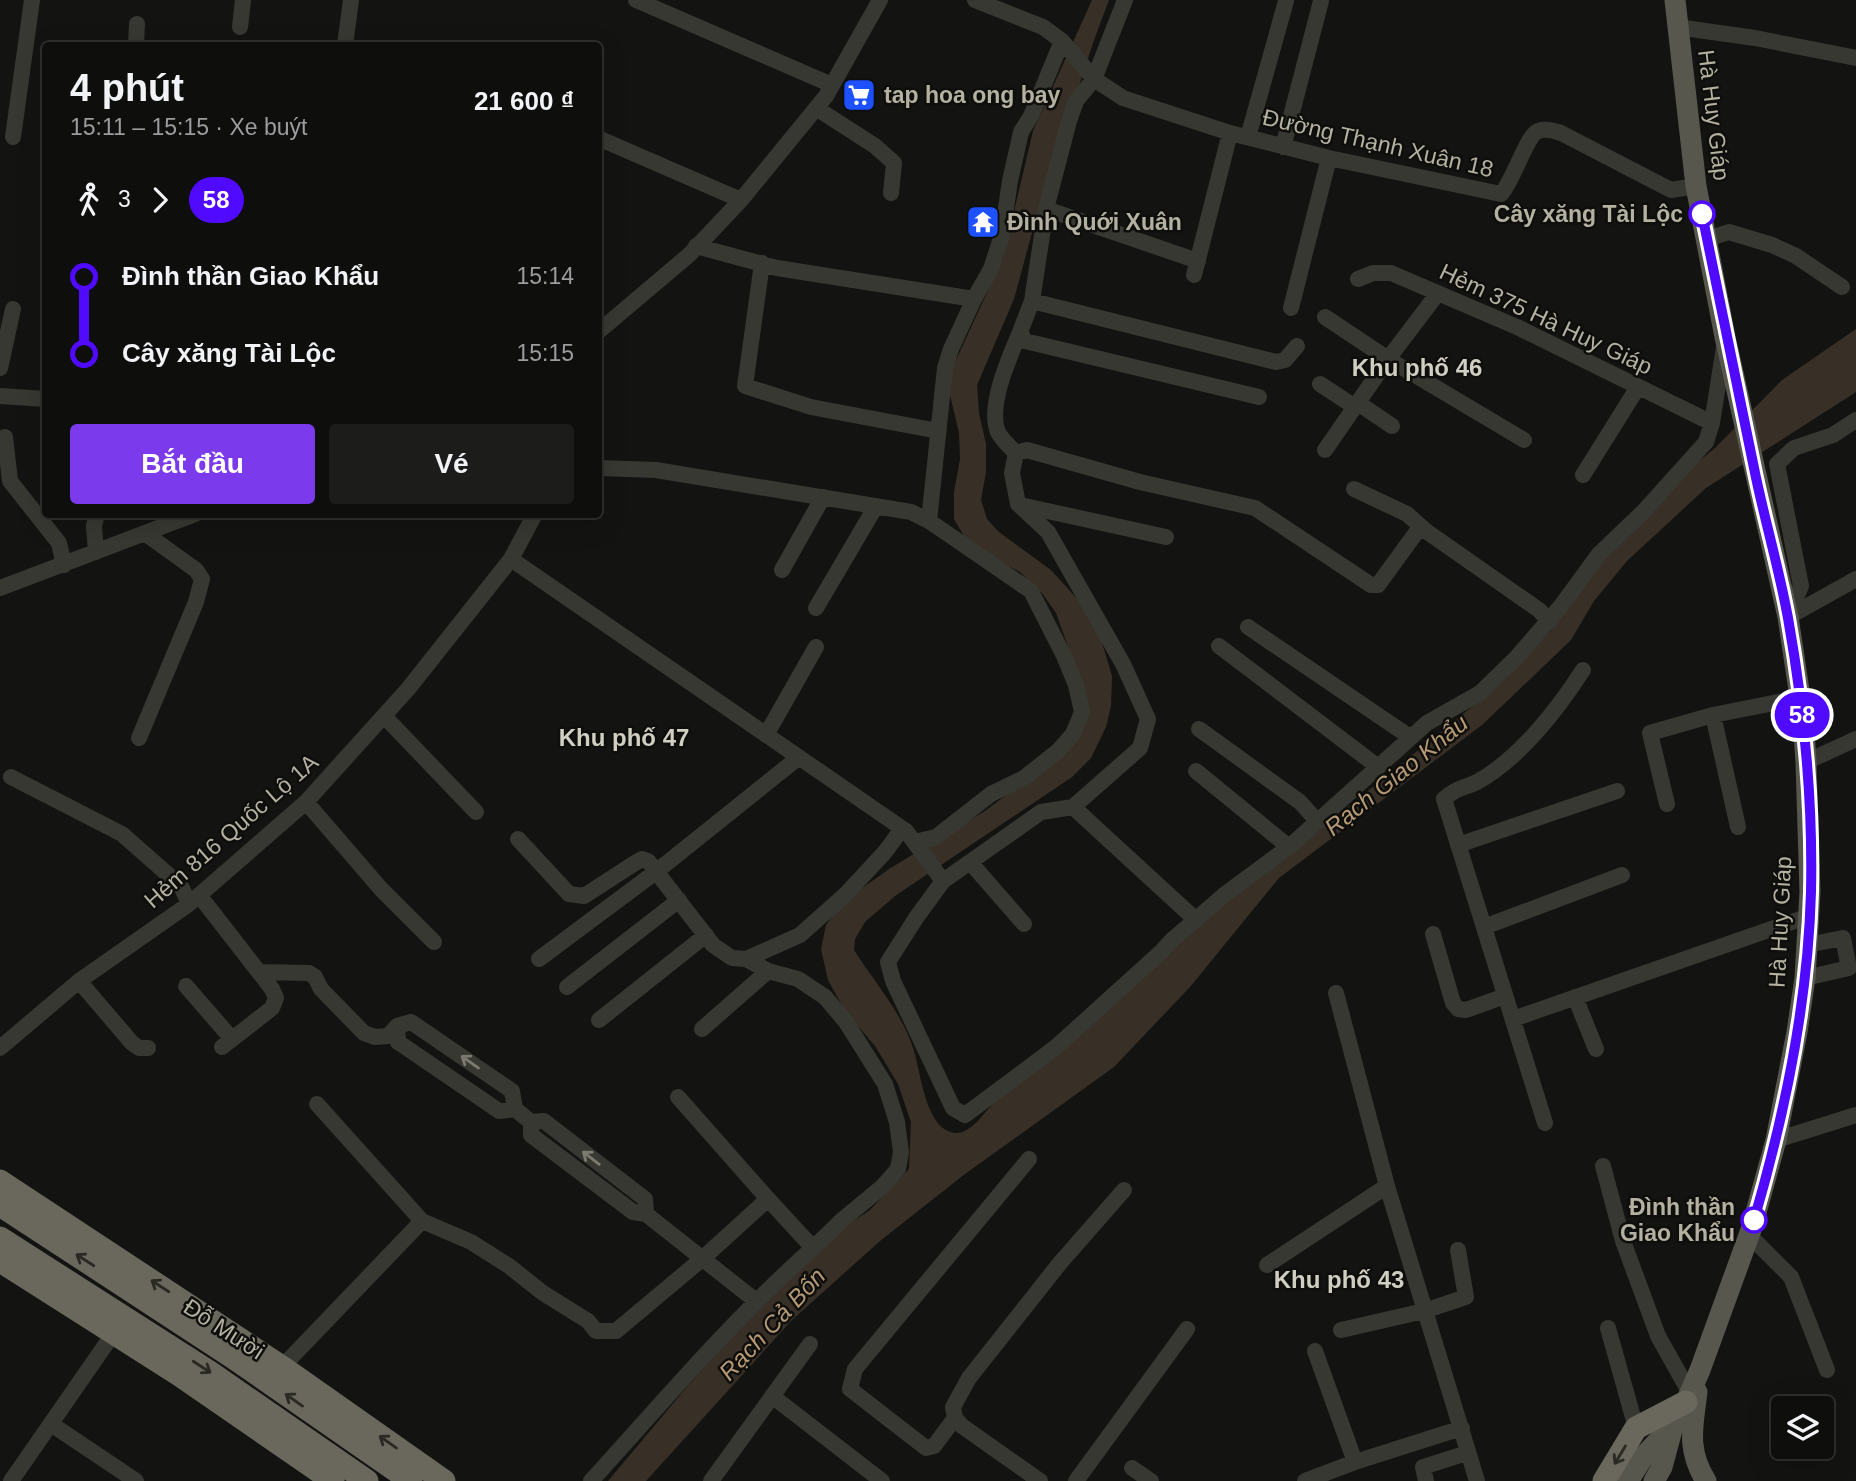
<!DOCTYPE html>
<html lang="vi">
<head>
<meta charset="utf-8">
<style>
	body { margin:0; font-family:Arial,sans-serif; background:#1c1c1b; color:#f1f3f6; height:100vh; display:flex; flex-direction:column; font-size:26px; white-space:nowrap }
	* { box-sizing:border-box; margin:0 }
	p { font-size:23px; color:#9b9c9d }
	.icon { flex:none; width:38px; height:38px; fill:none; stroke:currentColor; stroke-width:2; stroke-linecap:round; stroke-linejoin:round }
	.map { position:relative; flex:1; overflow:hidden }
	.sheet { position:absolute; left:42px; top:42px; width:560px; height:476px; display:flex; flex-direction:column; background:#0e0e0d; border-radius:7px; box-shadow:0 7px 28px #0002,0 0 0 2px #2e2e2e }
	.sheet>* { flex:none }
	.badge { padding:0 14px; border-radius:23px; font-size:24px; line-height:46px }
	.tools { position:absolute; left:1771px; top:1396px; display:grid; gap:14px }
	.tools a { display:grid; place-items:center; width:63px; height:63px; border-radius:7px; background:#0e0e0d; box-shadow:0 7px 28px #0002,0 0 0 2px #2e2e2e; font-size:35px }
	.map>.badge { position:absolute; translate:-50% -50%; box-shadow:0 0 0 4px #fff }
	.legs { display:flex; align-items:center; gap:10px; height:77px; padding:0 28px; font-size:23px }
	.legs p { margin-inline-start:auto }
	.overview { display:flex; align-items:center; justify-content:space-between; height:119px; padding:0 28px }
	h1 { font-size:38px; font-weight:700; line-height:52px }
	.action { display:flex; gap:14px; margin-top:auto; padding:14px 28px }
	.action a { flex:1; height:80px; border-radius:7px; background:#7c3aed; color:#fff; font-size:28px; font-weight:700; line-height:80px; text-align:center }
	.action a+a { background:#1c1c1b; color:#f1f3f6 }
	ul { padding:0 28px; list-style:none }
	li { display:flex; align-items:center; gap:24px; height:77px; font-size:26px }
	li i { display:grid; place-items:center; width:10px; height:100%; margin:0 9px; background:currentColor }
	li i::after { content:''; width:18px; height:18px; margin:-9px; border:5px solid; border-radius:50%; background:#0e0e0d }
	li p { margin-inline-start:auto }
	li:first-child i { background:linear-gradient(#0000 50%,currentColor 0) }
	li:last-child i { background:linear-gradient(currentColor 50%,#0000 0) }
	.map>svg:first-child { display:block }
</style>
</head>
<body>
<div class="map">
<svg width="1856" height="1481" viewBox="0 0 1856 1481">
	<rect width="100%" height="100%" fill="#131311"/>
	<path fill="#383027" d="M 1092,0 L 1109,0 L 1094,40 L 1036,218 L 1014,299 L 977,385 L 979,413 L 986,444 L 986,472 L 981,500 L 987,519 L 999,532 L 1051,570 L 1079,601 L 1100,636 L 1112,676 L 1111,706 L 1106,727 L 1091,758 L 1072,777 L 895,896 L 865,922 L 855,939 L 854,950 C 875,983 903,1014 914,1051 C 921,1074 925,1123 950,1132 C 968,1138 981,1116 992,1105 L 1225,896 L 1311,837 L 1505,680 L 1551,630 L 1586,572 L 1671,485 L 1716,447 L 1782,380 L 1856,329 L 1856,392 L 1706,488 L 1627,561 L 1594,601 L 1571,640 L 1482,725 L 1279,878 L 1190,987 L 1114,1067 L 965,1174 L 880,1241 L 792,1320 L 646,1481 L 608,1481 L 686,1388 L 769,1295 L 834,1234 L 870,1210 L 909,1169 L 911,1122 L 898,1084 L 875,1046 L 845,1011 L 828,980 L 821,949 L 826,925 L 843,902 L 889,869 L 985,811 L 1045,766 L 1084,716 L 1070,652 L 1056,613 L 1042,593 L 1020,572 L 981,552 L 967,541 L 954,519 L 954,492 L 960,459 L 959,433 L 950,395 L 950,373 L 1003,258 L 1033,131 Z"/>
	<path fill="#41403a" d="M 973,209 L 995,213 L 991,235 L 969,230 Z"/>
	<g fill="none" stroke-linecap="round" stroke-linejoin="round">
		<path stroke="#383832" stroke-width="16" d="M 636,0 L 832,85
			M 975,0 L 1043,27 L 1062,41 L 1094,79 L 1123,98 L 1230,133 L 1329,158 L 1501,194 C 1513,181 1527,135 1538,131 C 1545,128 1554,131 1561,133 L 1671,190 L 1696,186
			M 1125,0 L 1094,79 L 1076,101 L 1069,121 L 1046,209 L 1032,301 L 1020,332 L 1025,341 L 1259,397
			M 240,27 L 243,0
			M 1677,27 L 1755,38 L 1856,58
			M 345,45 L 351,0
			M 136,46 L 137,24
			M 816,108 L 875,146 L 894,163 L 891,193
			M 13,137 L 32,0
			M 1248,137 L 1286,1
			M 598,138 L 741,200
			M 1283,147 L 1321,1
			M 1046,209 L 1198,261
			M 1707,239 L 1729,232 L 1772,245 L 1796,256 L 1842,287
			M 696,246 L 777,268 L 974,299
			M 762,263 L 745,386 L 811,407 L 938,431
			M 1194,275 L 1230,133
			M 1358,279 L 1373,273 L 1391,273 L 1517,327 L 1712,423
			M 1032,301 L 1276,362 L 1285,360 L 1297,346
			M 1291,308 L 1329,158
			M 1325,317 L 1388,359 L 1524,440
			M 598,332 L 689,255 L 741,200 L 826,96 L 880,0
			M 0,368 L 13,309
			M 1320,384 L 1355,407
			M 0,396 L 46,399
			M 1358,403 L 1392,426
			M 5,437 L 10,481 L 59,543 L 64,565
			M 1325,450 L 1388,359 L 1438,293
			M 1016,453 C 1010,447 1001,439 998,432 C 987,406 1010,356 1020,332
			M 598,468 L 656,470 L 911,512 L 929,521 L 1031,591 L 1064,656 L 1076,685 L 1082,712 L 1073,734 L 1058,751 L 1024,778 L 991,794 L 936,837 L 914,842
			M 1583,475 L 1638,387
			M 1354,489 L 1407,514 L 1426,531
			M 1020,505 L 1166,537
			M 929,521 L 945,368 L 951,349 L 974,299 L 991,269 L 1002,235 L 1010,181 L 1021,132 L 1031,116 L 1062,41
			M 96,552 L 94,526 L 97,514
			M 511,559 L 906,831 L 943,881
			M 782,570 L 823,497
			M 0,588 L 195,514
			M 816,608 L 876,506
			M 1788,617 L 1801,586 L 1777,464 L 1794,448 L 1833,435 L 1856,420
			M 1788,617 L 1856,579
			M 1549,621 L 1539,610 L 1426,531 L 1418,530 L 1378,585 L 1371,585 L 1255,508 L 1140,482 L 1027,450 L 1016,453 L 1012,473 L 1018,504 L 1048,532 L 1123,664 L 1148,719 L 1140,748 L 1073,807 L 1041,812 L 943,881 L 916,918 L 888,962 L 893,981 L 953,1108 L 965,1115 L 1056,1047 L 1161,952 L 1172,940 L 1224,895 L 1289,847 L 1427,723 L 1480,693 L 1516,658 L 1561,606 L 1599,554 L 1643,512 L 1706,442 L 1712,423 L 1724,347
			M 1248,627 L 1410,737
			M 1219,646 L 1377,766
			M 1713,715 L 1738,827
			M 385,717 L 476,812
			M 1199,729 L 1300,802 L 1318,822
			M 766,735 L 816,647
			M 139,738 L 196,602 L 202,579 L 196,570 L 146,534
			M 1806,762 L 1856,739
			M 1196,771 L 1289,847
			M 11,777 L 122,834 L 181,886 L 189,904
			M 306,802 L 381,889 L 434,942
			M 1667,804 L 1650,733 L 1713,715 L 1799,698
			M 1073,807 L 1196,920
			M 518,839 L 569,894 L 584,896 L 635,863 L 642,859 L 648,861 L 713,945 L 732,958 L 746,959 L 800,935 L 846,894 L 885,852 L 902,829
			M 1458,845 L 1617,791
			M 970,862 L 1024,924
			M 199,895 L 272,989 L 276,998 L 272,1008 L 222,1047
			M 1484,927 L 1622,875
			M 1433,934 L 1453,1003 L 1458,1009 L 1466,1010 L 1505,996
			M 539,959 L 657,871 L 798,758
			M 259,972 L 309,973 L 315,977 L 321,989 L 364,1033 L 375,1037 L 388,1036 L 397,1026
			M 1805,978 L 1849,968 L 1843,938 L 1807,945
			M 79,981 L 132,1043 L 139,1048 L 148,1048
			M 186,986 L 232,1039
			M 567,987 L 679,900
			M 1336,993 L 1387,1186 L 1477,1481
			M 1575,997 L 1596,1049
			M 1513,1019 L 1809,916
			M 599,1020 L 706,935
			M 702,1029 L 768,971
			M 0,1048 L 79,981 L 189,904 L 306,802 L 408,689 L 511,559 L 535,514
			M 678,1097 L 768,1199
			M 317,1104 L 422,1221 L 471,1242 L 509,1266 L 543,1293 L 588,1321 L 596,1331 L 616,1331 L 622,1326 L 702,1259 L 768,1199 L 813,1248 L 841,1221 L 882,1187 L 898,1169 L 901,1152 L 897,1122 L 885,1084 L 846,1022 L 825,997 L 798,979 L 768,971 L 746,959
			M 515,1109 L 499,1111 L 398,1042 L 397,1026 L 411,1022 L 512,1091 L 515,1109 L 531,1122
			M 1545,1123 L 1444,799 C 1457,787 1463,789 1477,782 C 1519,759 1558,709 1583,670
			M 1776,1140 L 1856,1115
			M 1603,1166 L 1623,1241 L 1658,1336 L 1690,1393
			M 646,1214 L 645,1199 L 544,1121 L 531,1122 L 531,1135 L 633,1212 L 646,1214 L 756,1301
			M 1749,1235 L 1791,1277 L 1827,1370
			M 1267,1265 L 1387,1186
			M 1608,1328 L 1636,1428
			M 1341,1330 L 1424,1311 L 1466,1297 L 1458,1250
			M 1315,1351 L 1355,1462
			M 282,1367 L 422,1221
			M 772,1396 L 882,1481
			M 955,1418 L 934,1446 L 926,1448 L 850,1389 L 855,1369 L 1029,1159
			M 51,1424 L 136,1481
			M 1132,1468 L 1151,1481
			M 11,1481 L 113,1334
			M 591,1481 C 663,1402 732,1320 813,1248
			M 711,1481 L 810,1344
			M 1040,1481 L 962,1426 L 955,1418 L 953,1407 L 969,1378 L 1060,1263 L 1124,1190
			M 1076,1481 L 1187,1329
			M 1305,1481 L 1355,1462 L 1462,1428
			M 1426,1481 L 1423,1467 L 1467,1453"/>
		<path stroke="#58574e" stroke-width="21" d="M 1697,1392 C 1693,1426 1686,1449 1706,1481
			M 1628,1481 L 1644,1456 L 1674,1424 L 1686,1402 L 1700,1370 L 1752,1227 L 1776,1140 L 1797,1032 L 1805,978 L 1810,892 L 1806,762 L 1803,717 L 1788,617 L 1725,337 L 1696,186 L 1675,0
			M 1654,1481 L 1662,1467 L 1673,1426"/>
		<path stroke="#6a685d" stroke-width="23" d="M 0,1181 L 282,1367 L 444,1481
			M 0,1205 L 231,1356 L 411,1481
			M 0,1238 L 211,1373 L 367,1481
			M 0,1261 L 178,1374 L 333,1481
			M 1604,1481 L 1636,1428 L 1686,1402"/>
	</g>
	<defs><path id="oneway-shaft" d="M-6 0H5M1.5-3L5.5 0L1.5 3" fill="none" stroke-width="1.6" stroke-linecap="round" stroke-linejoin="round" transform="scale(1.75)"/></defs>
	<g stroke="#7d7b6f">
		<use href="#oneway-shaft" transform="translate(470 1062) rotate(-145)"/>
		<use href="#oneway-shaft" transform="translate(591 1158) rotate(-142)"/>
	</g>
	<g stroke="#2a2924">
		<use href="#oneway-shaft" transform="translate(85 1260) rotate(-147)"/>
		<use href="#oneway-shaft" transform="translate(160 1286) rotate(-147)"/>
		<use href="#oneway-shaft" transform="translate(202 1367) rotate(33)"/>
		<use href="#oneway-shaft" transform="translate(294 1400) rotate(-145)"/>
		<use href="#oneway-shaft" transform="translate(388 1442) rotate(-145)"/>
		<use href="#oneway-shaft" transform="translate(1620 1455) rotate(121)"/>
	</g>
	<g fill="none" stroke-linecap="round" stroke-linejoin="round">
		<defs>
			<path id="line-1" d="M 1702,214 C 1719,298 1736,383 1754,468 C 1764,518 1779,568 1788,618 C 1804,708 1813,801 1811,892 C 1808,1003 1785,1114 1754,1220"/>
		</defs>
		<use href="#line-1" stroke="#fff" stroke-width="16"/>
		<use href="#line-1" stroke="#4f0aff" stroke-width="10"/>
	</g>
	<defs>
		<symbol id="supermarket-square" viewBox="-11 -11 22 22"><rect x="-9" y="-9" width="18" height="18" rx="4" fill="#1d50ff" stroke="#0e0e0c"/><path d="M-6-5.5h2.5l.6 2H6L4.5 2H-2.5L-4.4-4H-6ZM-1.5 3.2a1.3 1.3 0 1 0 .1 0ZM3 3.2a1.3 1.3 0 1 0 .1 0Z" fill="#fff"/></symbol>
		<symbol id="temple-square" viewBox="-11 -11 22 22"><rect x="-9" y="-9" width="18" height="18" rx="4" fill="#1d50ff" stroke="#0e0e0c"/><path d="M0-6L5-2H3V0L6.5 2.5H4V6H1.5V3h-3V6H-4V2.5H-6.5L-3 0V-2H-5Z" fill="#fff"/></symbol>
	</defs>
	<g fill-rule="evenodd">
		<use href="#supermarket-square" x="840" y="76" width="38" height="38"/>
		<use href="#temple-square" x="964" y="203" width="38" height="38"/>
	</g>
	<g fill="#fff" stroke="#4f0aff" stroke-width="3.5">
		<circle cx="1702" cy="214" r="12"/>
		<circle cx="1754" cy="1220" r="12"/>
	</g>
	<g text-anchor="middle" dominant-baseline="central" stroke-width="5" stroke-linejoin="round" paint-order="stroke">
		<g font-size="23" font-weight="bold" fill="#b5b1a1" stroke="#0e0e0c" text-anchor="start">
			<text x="884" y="95">tap hoa ong bay</text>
			<text x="1007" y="222">Đình Quới Xuân</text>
		</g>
		<g font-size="23" fill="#b5b1a1" stroke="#0e0e0c">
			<text transform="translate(1714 115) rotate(83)">Hà Huy Giáp</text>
			<text transform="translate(1378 143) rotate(13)">Đường Thạnh Xuân 18</text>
			<text transform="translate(1546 319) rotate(25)">Hẻm 375 Hà Huy Giáp</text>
			<text transform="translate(231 831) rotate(-41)">Hẻm 816 Quốc Lộ 1A</text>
			<text transform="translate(1780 922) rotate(-87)">Hà Huy Giáp</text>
			<text transform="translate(224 1329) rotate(33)">Đỗ Mười</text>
		</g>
		<g font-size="23" font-weight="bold" fill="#b5b1a1" stroke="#0e0e0c" text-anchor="end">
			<text x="1683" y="214">Cây xăng Tài Lộc</text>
			<text x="1735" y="1207">Đình thần<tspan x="1735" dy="26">Giao Khẩu</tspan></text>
		</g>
		<g font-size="24" font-weight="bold" fill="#d1cec2" stroke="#0e0e0c">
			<text x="1417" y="367">Khu phố 46</text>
			<text x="624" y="737">Khu phố 47</text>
			<text x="1339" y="1279">Khu phố 43</text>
		</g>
		<g font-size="24" font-style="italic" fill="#b49974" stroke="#0e0e0c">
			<text transform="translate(1396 775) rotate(-39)">Rạch Giao Khẩu</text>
			<text transform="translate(772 1324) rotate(-47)">Rạch Cả Bốn</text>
		</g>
	</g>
</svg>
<div class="tools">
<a><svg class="icon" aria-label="layers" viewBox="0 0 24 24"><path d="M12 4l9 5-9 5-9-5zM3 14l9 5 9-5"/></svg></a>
</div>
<b class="badge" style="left:1802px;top:715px;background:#4f0aff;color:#fff">58</b>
<section class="sheet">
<div class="overview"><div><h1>4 phút</h1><p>15:11 – 15:15 · Xe buýt</p></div><b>21 600 ₫</b></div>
<div class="legs"><svg class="icon" aria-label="walk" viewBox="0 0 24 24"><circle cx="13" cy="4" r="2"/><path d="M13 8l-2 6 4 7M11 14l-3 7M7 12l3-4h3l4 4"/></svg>3<svg class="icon" aria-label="forward" viewBox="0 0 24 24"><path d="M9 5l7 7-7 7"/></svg><b class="badge" style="background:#4f0aff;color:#fff">58</b></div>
<ul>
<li><i style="color:#4f0aff"></i><b>Đình thần Giao Khẩu</b><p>15:14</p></li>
<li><i style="color:#4f0aff"></i><b>Cây xăng Tài Lộc</b><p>15:15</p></li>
</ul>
<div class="action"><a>Bắt đầu</a><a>Vé</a></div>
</section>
</div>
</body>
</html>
